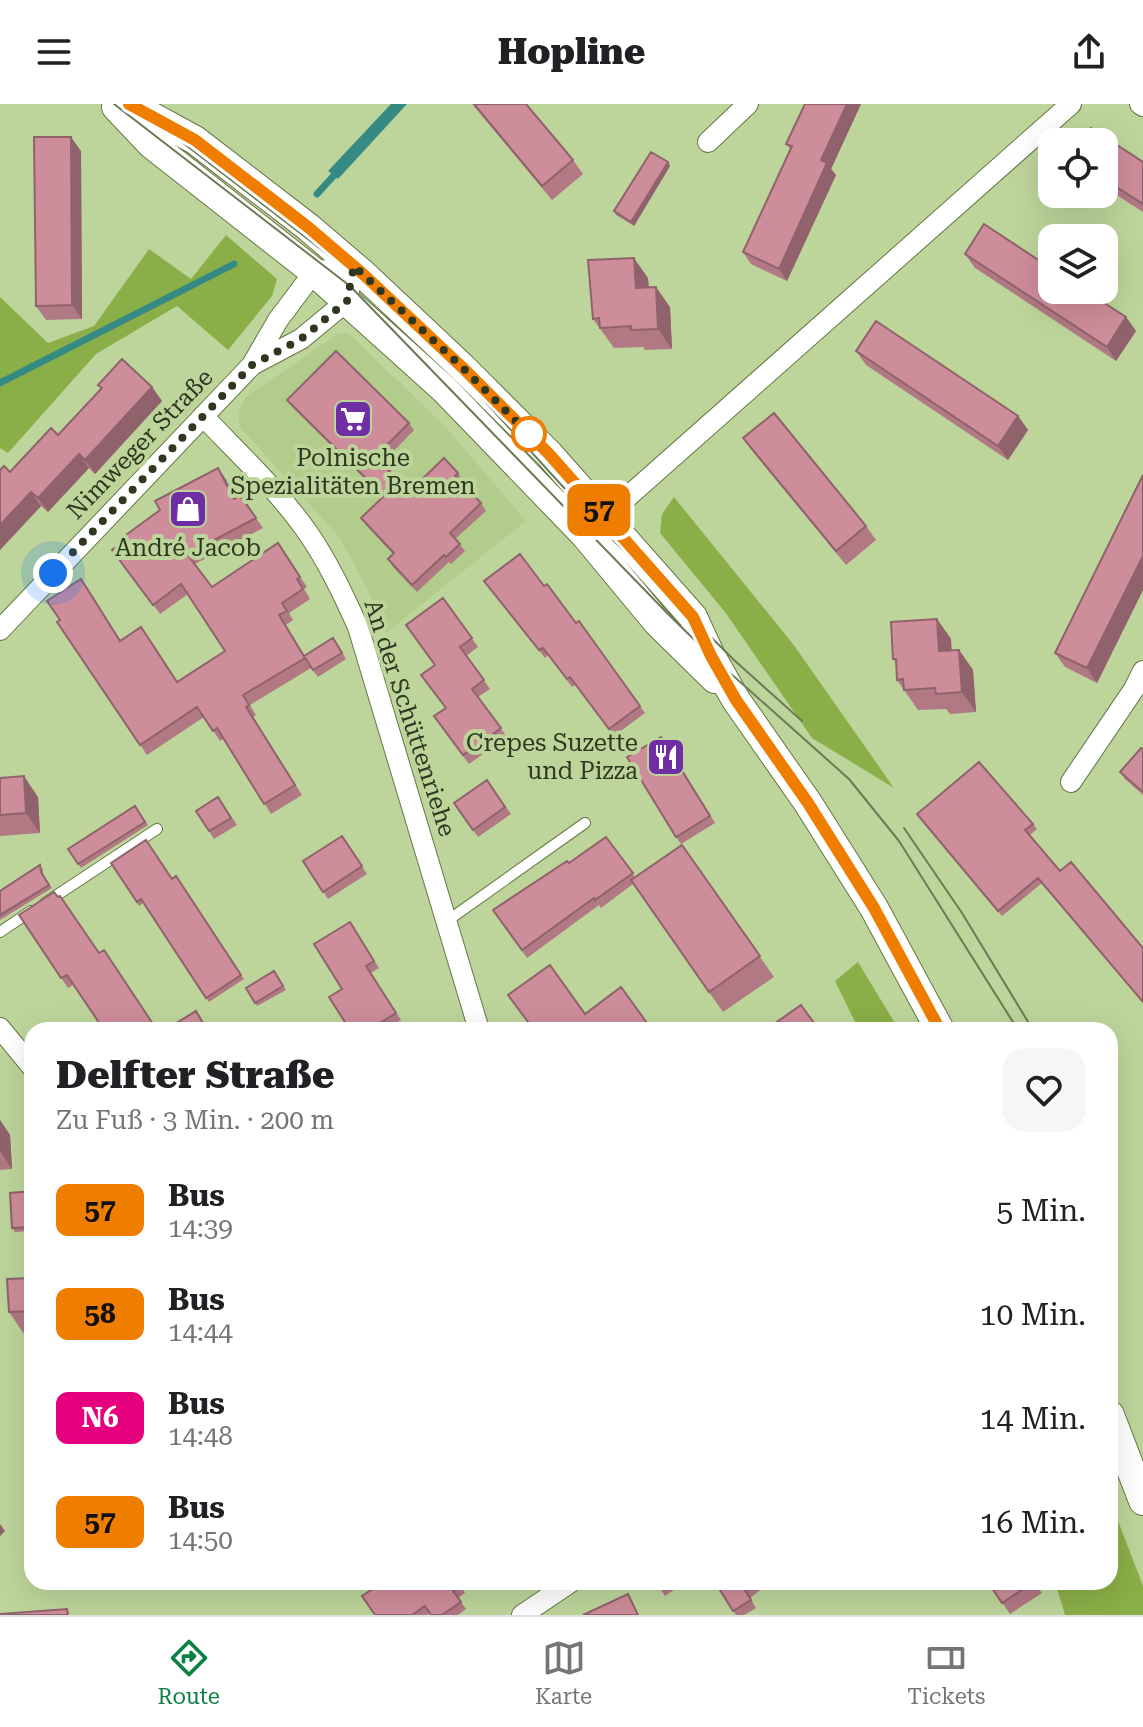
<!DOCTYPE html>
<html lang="de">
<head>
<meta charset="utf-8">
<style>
	body { margin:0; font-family:"Roboto Serif",serif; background:#f6f6f6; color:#202124; height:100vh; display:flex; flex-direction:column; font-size:30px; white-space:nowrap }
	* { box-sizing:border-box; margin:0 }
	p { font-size:26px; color:#757577 }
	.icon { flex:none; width:44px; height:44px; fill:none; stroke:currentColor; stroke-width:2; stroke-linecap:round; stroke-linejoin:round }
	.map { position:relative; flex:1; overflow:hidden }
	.sheet { position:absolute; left:24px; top:918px; width:1094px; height:568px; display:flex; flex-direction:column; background:#fff; border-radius:24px; box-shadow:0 8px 32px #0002 }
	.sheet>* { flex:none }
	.badge { padding:0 16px; border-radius:12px; font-size:28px; line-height:52px }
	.controls { position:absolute; left:1038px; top:24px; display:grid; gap:16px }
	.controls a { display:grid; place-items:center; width:80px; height:80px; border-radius:16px; background:#fff; box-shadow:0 8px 32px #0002; font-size:40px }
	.you { position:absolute; width:40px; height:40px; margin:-20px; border:6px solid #fff; border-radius:50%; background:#1a73e8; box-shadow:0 0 0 12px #1a73e833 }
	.map>.badge { position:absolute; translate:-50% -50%; box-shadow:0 0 0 4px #fff }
	.round { display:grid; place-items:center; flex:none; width:84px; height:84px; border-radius:24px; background:#f6f6f6 }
	.summary { display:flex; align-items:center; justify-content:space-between; height:136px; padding:0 32px }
	h1 { font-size:38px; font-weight:800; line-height:60px }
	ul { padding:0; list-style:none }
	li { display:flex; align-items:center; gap:24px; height:104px; padding:0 32px }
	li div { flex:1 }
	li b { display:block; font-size:30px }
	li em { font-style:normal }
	li .badge { min-width:88px; font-weight:700; text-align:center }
	header { display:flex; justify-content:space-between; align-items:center; height:104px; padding:0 32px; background:#fff; font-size:36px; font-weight:800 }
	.dock { display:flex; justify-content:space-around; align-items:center; height:112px; border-top:2px solid #e0e0e0; background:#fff; font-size:22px; color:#757577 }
	.dock a { display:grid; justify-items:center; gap:4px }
	.dock .current { color:#0b8043 }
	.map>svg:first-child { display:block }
</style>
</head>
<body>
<header><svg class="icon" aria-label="menu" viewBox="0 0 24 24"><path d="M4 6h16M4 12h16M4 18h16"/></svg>Hopline<svg class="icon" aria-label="share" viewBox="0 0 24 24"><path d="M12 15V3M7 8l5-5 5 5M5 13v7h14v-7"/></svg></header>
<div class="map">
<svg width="1143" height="1511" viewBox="0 0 1143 1511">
	<rect width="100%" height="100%" fill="#bdd59b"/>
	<path fill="#b2cc8b" d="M 339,229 L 349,230 L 444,321 L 526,417 L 386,529 L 368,486 L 340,434 L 240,323 L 238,308 L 246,293 Z"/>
	<path fill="#8baf48" d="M 226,131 L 277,175 L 272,192 L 228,246 L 177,202 L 96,250 L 8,349 L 0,344 L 0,193 L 48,239 L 94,222 L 149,145 L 191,175 Z
		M 674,393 L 793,540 L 894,684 L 812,634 L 725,508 L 660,429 L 662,410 Z
		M 858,858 L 899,926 L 859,926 L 835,877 Z
		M 1110,1396 L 1143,1482 L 1143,1511 L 1065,1511 L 1055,1478 L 1110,1478 Z"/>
	<path fill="#358b83" d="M 391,0 L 407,0 L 338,75 L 328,67 Z"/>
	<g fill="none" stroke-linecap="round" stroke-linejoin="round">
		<path stroke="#358b83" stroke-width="7" d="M 317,90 L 338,67
			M 0,279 L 234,160"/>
		<defs>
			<path id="service" d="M 45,799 L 157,725
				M 447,817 L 585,719
				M 0,828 L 31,807"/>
			<path id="minor" d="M 1140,0 L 1143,2
				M 708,38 L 748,0
				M 203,312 C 239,350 278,386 308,429 C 328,458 343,490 358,523 L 479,926
				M 597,420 L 1071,0
				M 0,526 L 252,261 L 278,216 L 314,168 L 354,162 L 347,197 L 301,235 L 252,261
				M 1071,678 L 1134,585 L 1143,567
				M 0,924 L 32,963
				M 522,1511 L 571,1478"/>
			<path id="secondary" d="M 129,0 L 195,36 L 308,123 L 363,170 L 463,264 L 549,350 L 693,513 L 711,552 L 736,596 L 808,699 L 874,804 L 940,926
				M 116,3 L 151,40 L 314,168 L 444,285 L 585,431 L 657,518 L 715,575
				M 1110,1311 L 1143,1397"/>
		</defs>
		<use href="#service" stroke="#637842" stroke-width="12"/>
		<use href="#minor" stroke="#637842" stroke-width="22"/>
		<use href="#secondary" stroke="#637842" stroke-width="30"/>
		<use href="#service" stroke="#fff" stroke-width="10"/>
		<use href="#minor" stroke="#fff" stroke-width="20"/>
		<use href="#secondary" stroke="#fff" stroke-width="28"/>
		<path stroke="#6b7b55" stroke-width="2" d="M 114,0 L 350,182 L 668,510 L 711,552 L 849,675 L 899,737 L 1018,926
			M 139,5 L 352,169 L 471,282 L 597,420 L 734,556 L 802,617
			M 904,724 L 962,809 L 1033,926"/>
	</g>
	<path fill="#b17984" d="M 472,0 L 526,0 L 573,56 L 583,70 L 552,96 Z
		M 805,0 L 861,0 L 831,65 L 836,71 L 787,177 L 751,160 L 743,148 L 790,45 L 786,40 Z
		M 1104,38 L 1143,58 L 1143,108 L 1104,83 Z
		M 81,47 L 82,215 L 46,216 L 36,202 Z
		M 668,58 L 670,62 L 634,122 L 616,111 L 614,107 Z
		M 965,150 L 1126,213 L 1136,227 L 1116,257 L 975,164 Z
		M 648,174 L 649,184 L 670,203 L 672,245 L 645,246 L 643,243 L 614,244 L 593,215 Z
		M 856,247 L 1018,312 L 1028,326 L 1008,356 L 866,261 Z
		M 98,281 L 152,283 L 162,297 L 95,370 L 89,364 L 48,408 L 41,402 L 0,446 L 10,368 L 58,331 L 101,284 Z
		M 287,296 L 409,319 L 414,326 L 388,353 L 396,363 L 390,368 L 409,388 L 458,369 L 463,376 L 461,379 L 481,399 L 486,407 L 455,435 L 465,447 L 451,460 L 449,458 L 417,488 L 393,463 L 388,455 L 393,450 L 366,421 L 361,414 L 383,393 L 292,303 Z
		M 743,334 L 866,422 L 876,436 L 846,461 L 753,348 Z
		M 1143,371 L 1143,486 L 1097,579 L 1065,563 L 1055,549 Z
		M 225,374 L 235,394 L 240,391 L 263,424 L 195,460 L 212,483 L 278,439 L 307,483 L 304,485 L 310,495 L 289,509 L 293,516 L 286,521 L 304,552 L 333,534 L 346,555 L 318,573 L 311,564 L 250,601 L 256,611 L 253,613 L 302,691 L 271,710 L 224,634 L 220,637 L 204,613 L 147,651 L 57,518 L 88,485 L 120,537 L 177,578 L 225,547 L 188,490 L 160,510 L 112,446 Z
		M 489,484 L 576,519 L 579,517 L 645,609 L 614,632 L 575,581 L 572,583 L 548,551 L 545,554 Z
		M 443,494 L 478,543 L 466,552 L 490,585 L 478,593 L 507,633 L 469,660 L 434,612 L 445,604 Z
		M 937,515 L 951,535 L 951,546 L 959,546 L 973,566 L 976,608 L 950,610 L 946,605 L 918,606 L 897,576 L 896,559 L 893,555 Z
		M 667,640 L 715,719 L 681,740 L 676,733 Z
		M 1143,645 L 1143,691 L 1125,675 L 1120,668 Z
		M 0,674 L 38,693 L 40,729 L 0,732 Z
		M 487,676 L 511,710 L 478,733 L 454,699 Z
		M 218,693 L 237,721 L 214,735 L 196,707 Z
		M 135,702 L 148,721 L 81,764 L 68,745 Z
		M 917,710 L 1033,720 L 1037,725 L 1030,731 L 1060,767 L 1143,844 L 1143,899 L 1042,779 L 1002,812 Z
		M 342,732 L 367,770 L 328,795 L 303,757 Z
		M 606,733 L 635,773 L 682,741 L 774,873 L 723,908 L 633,780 L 601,804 L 599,801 L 527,854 L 493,806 L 569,759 Z
		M 111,759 L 172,775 L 176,772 L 244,875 L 209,898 L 143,799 L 139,802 Z
		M 43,764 L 43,772 L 52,784 L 0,816 L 0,787 Z
		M 54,788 L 73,881 L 68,884 L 19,811 Z
		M 350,818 L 379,864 L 371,869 L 401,916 L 385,926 L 350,926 L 342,885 Z
		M 274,867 L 286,886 L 257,902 L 246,884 Z
		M 0,1016 L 10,1031 L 12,1065 L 0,1066 Z
		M 32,1087 L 32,1127 L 15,1128 L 12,1124 Z
		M 32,1174 L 32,1229 L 24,1230 L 9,1208 Z
		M 458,1478 L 465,1489 L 458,1494 L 466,1505 L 458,1511 L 431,1511 L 430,1509 L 427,1511 L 375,1511 Z
		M 656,1478 L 685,1478 L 665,1492 Z
		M 715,1478 L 771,1478 L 750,1494 L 756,1504 L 744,1511 L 736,1511 Z
		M 988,1478 L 1034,1478 L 1042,1489 L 1010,1510 Z"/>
	<path fill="#90636c" d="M 847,0 L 861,0 L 831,65 L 836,71 L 787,177 L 779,165 L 821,56 Z
		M 71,33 L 81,47 L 82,215 L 72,201 Z
		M 668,58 L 670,62 L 634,122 L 631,118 Z
		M 634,154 L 648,174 L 650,204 L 636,184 Z
		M 656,183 L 670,203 L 672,245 L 658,225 Z
		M 1126,213 L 1136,227 L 1116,257 L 1107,243 Z
		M 152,283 L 162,297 L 95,370 L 85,356 Z
		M 1018,312 L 1028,326 L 1008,356 L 998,342 Z
		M 79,350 L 89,364 L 48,408 L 38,394 Z
		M 218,364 L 225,374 L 241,405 L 234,395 Z
		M 31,388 L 41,402 L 0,446 L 0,421 Z
		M 1143,452 L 1143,486 L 1097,579 L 1087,564 Z
		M 937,515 L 951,535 L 953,567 L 939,547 Z
		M 959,546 L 973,566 L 976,608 L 962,588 Z
		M 24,672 L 38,693 L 40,729 L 26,709 Z
		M 0,1016 L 10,1031 L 12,1065 L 0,1047 Z
		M 0,1420 L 5,1427 L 0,1432 Z"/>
	<path fill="#ce8d9a" stroke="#90636c" stroke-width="2" d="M 474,0 L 526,0 L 573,56 L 542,82 Z
		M 805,0 L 847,0 L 821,56 L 827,59 L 779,165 L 743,148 L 792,42 L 786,40 Z
		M 1091,24 L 1143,58 L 1143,100 L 1104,75 L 1104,38 L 1082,38 Z
		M 34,33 L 71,33 L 72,201 L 36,202 Z
		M 651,48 L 668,58 L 631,118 L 614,107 Z
		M 984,120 L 1052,165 L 1052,186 L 1084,186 L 1126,213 L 1107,243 L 965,150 Z
		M 634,154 L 636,184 L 656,183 L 658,225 L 631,226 L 631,222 L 600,224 L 599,214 L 593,215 L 588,156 Z
		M 876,217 L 1018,312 L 998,342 L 856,247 Z
		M 336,247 L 409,319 L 381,347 L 391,356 L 384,362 L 409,388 L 444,354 L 458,369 L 455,372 L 481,399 L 450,429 L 460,440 L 446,453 L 444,451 L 412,481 L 388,455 L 394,449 L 361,414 L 384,392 L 287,296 Z
		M 122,255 L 152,283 L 85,356 L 79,350 L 38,394 L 31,388 L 0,421 L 0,366 L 4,362 L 10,368 L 51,324 L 58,331 L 102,284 L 98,281 Z
		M 774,309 L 866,422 L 836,447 L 743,334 Z
		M 218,364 L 234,395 L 240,391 L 256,414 L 187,450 L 212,483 L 278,439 L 300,473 L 297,475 L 303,485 L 282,499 L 287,507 L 279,511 L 305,554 L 243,591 L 249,601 L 246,603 L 295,681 L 264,700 L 217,624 L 213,627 L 197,603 L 140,641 L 57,518 L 60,516 L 47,497 L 81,475 L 120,537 L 141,523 L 177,578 L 225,547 L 181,480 L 153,501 L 112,446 L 128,434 L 126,431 L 160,406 L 155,397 Z
		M 1143,371 L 1143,452 L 1087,564 L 1055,549 Z
		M 520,450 L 544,482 L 547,480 L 576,519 L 579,517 L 640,602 L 609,625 L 570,573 L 567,575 L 543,544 L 539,546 L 484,477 Z
		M 443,494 L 472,534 L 460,543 L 484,576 L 472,585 L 501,624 L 463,651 L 434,612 L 446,604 L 421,571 L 435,561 L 406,521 Z
		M 937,515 L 939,547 L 959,546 L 962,588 L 936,590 L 935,584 L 904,586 L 903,575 L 897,576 L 896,555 L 893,555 L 891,518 Z
		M 333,534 L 342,549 L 313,566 L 304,552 Z
		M 661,633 L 710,712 L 676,733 L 627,653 Z
		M 1141,644 L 1143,645 L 1143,688 L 1120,668 Z
		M 979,658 L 1033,720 L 1025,726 L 1060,767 L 1071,758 L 1143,844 L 1143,898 L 1038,774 L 998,807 L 917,710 Z
		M 24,672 L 26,709 L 0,711 L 0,674 Z
		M 487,676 L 505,703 L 473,726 L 454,699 Z
		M 218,693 L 231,714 L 209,727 L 196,707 Z
		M 135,702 L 145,718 L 78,760 L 68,745 Z
		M 342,732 L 362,762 L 323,788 L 303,757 Z
		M 606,733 L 633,769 L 595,796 L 594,794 L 522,846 L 493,806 L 567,757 L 569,759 Z
		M 146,736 L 172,775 L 176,772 L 241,871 L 206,894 L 141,795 L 137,798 L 111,759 Z
		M 682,741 L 760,852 L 709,888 L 631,776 Z
		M 40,761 L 41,768 L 49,781 L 0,811 L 0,787 Z
		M 54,788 L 58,793 L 60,792 L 99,849 L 104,846 L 157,926 L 104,926 L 67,871 L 61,874 L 19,811 Z
		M 350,818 L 374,857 L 366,862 L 396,909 L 369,926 L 350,926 L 329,893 L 342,885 L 314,840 Z
		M 550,861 L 585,910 L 621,883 L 652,926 L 534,926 L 508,891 Z
		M 274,867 L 283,882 L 255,899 L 246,884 Z
		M 801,901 L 819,926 L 768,926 L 767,925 Z
		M 196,907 L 207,926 L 165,926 Z
		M 32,1087 L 32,1123 L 12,1124 L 10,1089 Z
		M 32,1174 L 32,1207 L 9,1208 L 7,1175 Z
		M 388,1478 L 458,1478 L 460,1482 L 453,1487 L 461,1498 L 442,1511 L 431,1511 L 425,1502 L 412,1511 L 375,1511 L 362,1492 L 377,1482 L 378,1485 Z
		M 656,1478 L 669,1478 L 660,1485 Z
		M 715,1478 L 756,1478 L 745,1486 L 751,1496 L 733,1507 Z
		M 988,1478 L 1034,1478 L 1002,1499 Z
		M 628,1490 L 638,1511 L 583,1511 Z
		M 67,1505 L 68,1511 L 0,1511 L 0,1510 Z"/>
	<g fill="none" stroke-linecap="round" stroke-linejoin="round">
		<defs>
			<path id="line" d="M 129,0 L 195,36 L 308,123 L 363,170 L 463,264 L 549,350 L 693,513 L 711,552 L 736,596 L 808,699 L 874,804 L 940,926"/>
		</defs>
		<use href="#line" stroke="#fff" stroke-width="18"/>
		<use href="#line" stroke="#ef7d00" stroke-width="12"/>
		<path stroke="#2e3820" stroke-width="8" stroke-dasharray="0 14.4" d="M 53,469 L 252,261 L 301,235 L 347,197 L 354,162 L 463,264 L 529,330"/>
	</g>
	<defs>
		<symbol id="supermarket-square" viewBox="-11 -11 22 22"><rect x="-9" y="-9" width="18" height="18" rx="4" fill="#6f2ea3" stroke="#bdd59b"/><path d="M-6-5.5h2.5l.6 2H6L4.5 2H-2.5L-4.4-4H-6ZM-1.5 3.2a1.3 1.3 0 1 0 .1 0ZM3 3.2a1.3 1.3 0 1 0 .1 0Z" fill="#fff"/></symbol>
		<symbol id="shop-square" viewBox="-11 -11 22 22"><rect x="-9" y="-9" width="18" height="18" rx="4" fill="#6f2ea3" stroke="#bdd59b"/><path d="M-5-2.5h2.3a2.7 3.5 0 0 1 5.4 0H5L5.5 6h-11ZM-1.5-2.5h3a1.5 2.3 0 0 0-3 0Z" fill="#fff"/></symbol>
		<symbol id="restaurant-square" viewBox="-11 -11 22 22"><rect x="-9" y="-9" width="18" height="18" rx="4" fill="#6f2ea3" stroke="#bdd59b"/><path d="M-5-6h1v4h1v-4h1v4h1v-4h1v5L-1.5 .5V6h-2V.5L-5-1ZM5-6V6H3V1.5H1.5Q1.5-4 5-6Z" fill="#fff"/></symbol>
	</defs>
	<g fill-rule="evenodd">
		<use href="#supermarket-square" x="331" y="293" width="44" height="44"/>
		<use href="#shop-square" x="166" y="383" width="44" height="44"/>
		<use href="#restaurant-square" x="644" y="631" width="44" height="44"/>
	</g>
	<circle fill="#fff" stroke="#ef7d00" stroke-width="4" cx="529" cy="330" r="16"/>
	<g text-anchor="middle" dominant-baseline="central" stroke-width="8" stroke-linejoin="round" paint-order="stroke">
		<g font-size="24" fill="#2e3820" stroke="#bdd59b">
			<text transform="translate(140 340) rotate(-46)">Nimweger Straße</text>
			<text transform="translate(410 614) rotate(72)">An der Schüttenriehe</text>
		</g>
		<g font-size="24" fill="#2e3820" stroke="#bdd59b">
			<text x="353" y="354">Polnische<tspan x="353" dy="28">Spezialitäten Bremen</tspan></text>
			<text x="188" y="444">André Jacob</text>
			<text x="638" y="639" text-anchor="end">Crepes Suzette<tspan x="638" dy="28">und Pizza</tspan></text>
		</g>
	</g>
</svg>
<div class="controls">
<a><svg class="icon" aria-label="locate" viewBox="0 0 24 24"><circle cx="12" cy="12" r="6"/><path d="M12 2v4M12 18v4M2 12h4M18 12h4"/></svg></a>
<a><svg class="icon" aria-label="layers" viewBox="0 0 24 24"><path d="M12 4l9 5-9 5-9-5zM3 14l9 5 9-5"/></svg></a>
</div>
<div class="you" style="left:53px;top:469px"></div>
<b class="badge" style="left:599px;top:406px;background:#ef7d00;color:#111">57</b>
<section class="sheet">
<div class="summary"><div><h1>Delfter Straße</h1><p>Zu Fuß · 3 Min. · 200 m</p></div><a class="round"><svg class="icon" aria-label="heart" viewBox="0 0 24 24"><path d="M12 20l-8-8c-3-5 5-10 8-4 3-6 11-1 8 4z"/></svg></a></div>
<ul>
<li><span class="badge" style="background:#ef7d00;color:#111">57</span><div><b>Bus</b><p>14:39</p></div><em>5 Min.</em></li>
<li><span class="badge" style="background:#ef7d00;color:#111">58</span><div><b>Bus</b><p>14:44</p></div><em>10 Min.</em></li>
<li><span class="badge" style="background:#e6007e;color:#fff">N6</span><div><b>Bus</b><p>14:48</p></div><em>14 Min.</em></li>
<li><span class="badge" style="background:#ef7d00;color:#111">57</span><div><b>Bus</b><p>14:50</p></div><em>16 Min.</em></li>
</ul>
</section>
</div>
<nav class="dock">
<a class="current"><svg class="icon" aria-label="directions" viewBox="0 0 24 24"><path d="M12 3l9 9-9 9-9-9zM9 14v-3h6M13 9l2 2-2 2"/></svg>Route</a>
<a><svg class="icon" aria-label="map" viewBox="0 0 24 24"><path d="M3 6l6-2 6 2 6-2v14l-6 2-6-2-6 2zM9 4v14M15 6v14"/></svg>Karte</a>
<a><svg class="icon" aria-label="tickets" viewBox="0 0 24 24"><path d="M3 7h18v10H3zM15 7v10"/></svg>Tickets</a>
</nav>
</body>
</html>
